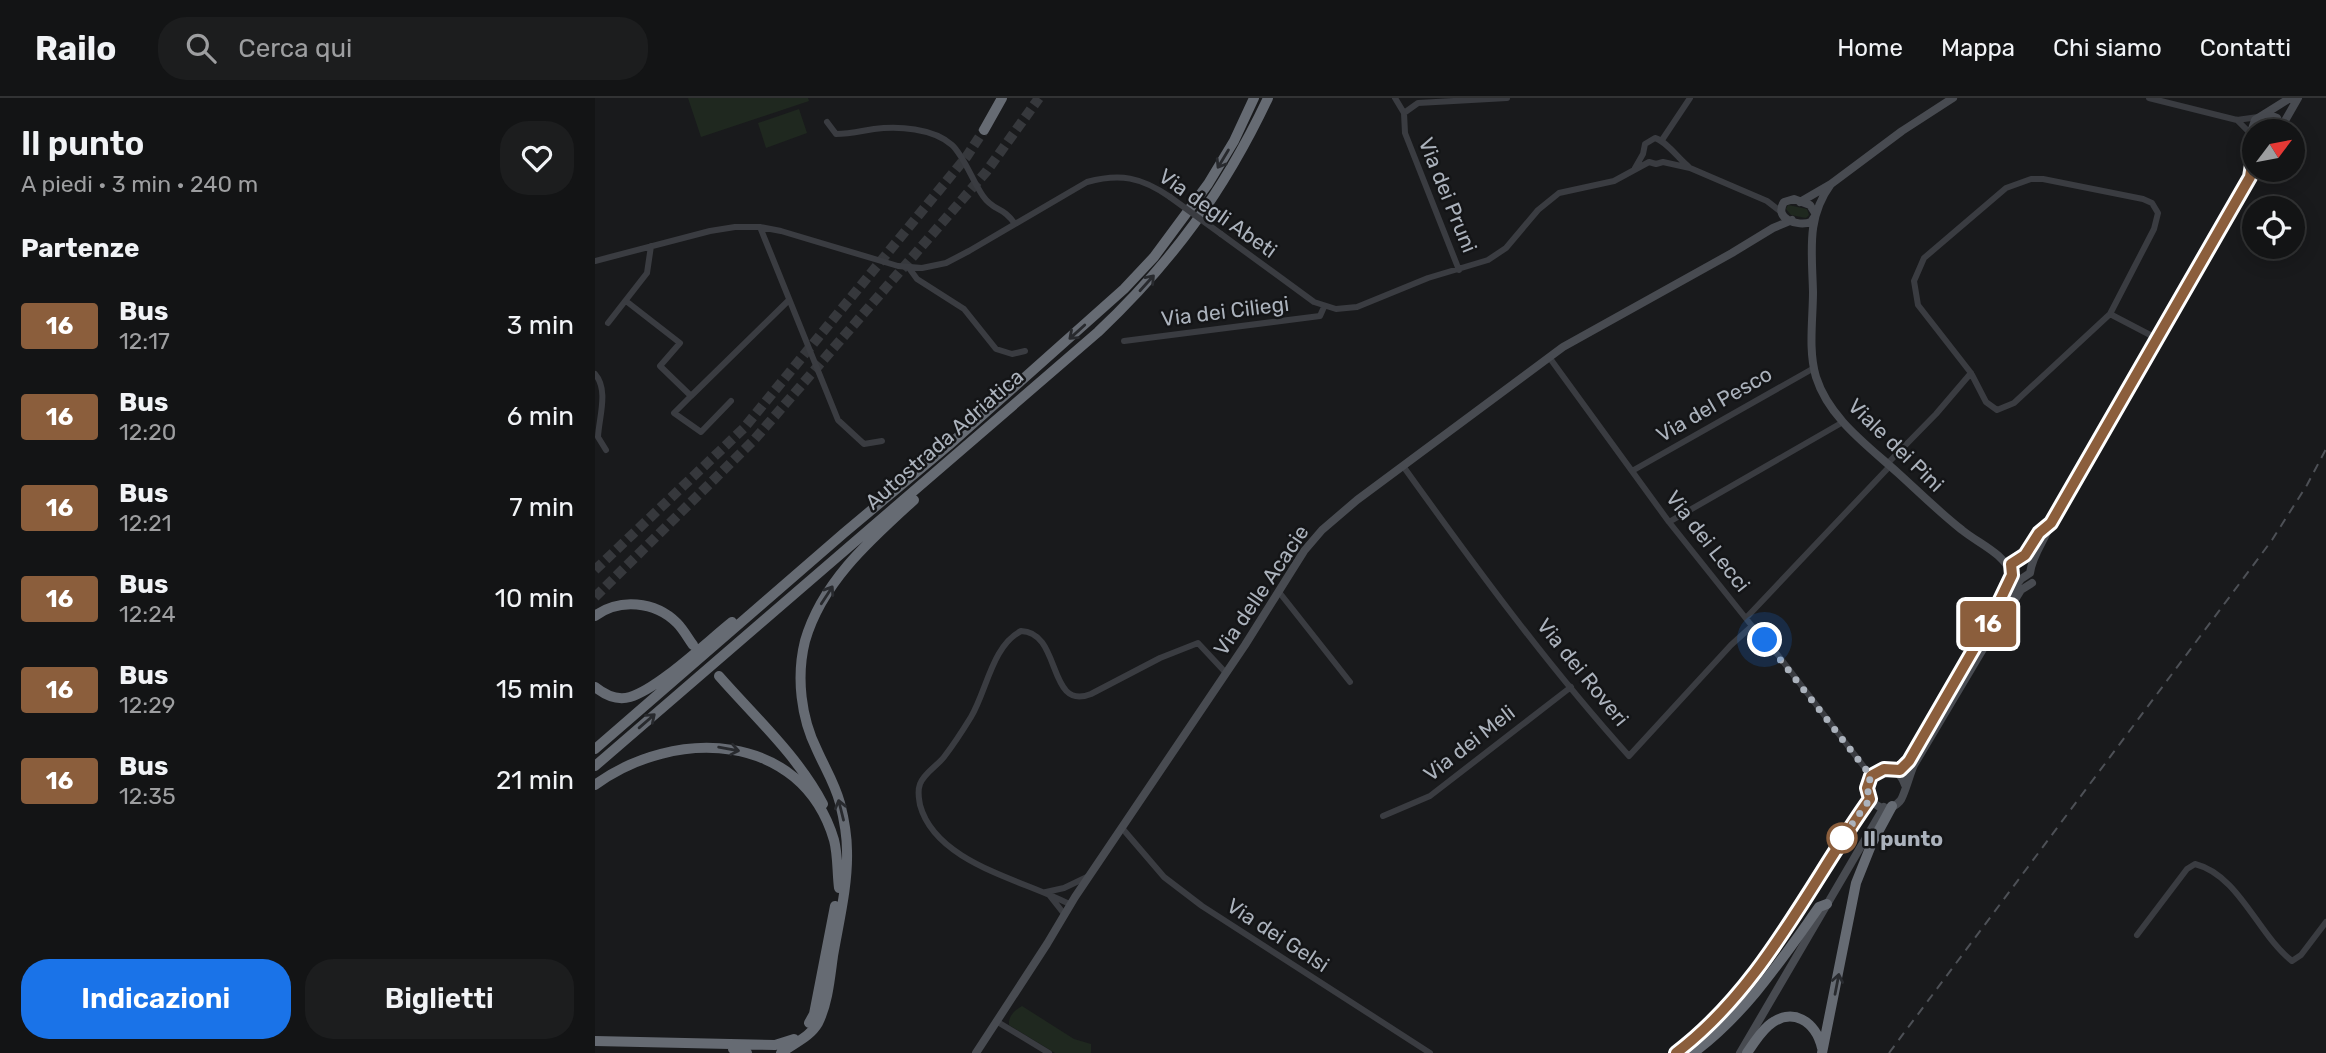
<!DOCTYPE html>
<html lang="it">
<head>
<meta charset="utf-8">
<style>
	body { margin:0; font-family:Rubik,sans-serif; background:#1c1d1e; color:#f1f3f6; height:100vh; display:flex; flex-direction:column; font-size:26px; white-space:nowrap }
	* { box-sizing:border-box; margin:0 }
	p { font-size:23px; color:#9d9ea0 }
	.icon { flex:none; width:38px; height:38px; fill:none; stroke:currentColor; stroke-width:2; stroke-linecap:round; stroke-linejoin:round }
	.map { position:relative; flex:1; overflow:hidden }
	.sheet { display:flex; flex-direction:column; background:#131415; width:595px }
	.sheet>* { flex:none }
	.badge { padding:0 14px; border-radius:5px; font-size:24px; line-height:46px }
	.needle { width:46px; rotate:58deg }
	.tools { position:absolute; left:1647px; top:21px; display:grid; gap:14px }
	.tools a { display:grid; place-items:center; width:63px; height:63px; border-radius:50%; background:#131415; box-shadow:0 4px 18px #0003,0 0 0 2px #323334; font-size:35px }
	.you { position:absolute; width:35px; height:35px; margin:-18px; border:5px solid #fff; border-radius:50%; background:#1a73e8; box-shadow:0 0 0 10px #1a73e833 }
	.map>.badge { position:absolute; translate:-50% -50%; box-shadow:0 0 0 4px #fff }
	h2 { padding:0 21px; font-size:26px; line-height:63px }
	.round { display:grid; place-items:center; flex:none; width:74px; height:74px; border-radius:28px; background:#1c1d1e }
	.headline { display:flex; align-items:center; justify-content:space-between; height:119px; padding:0 21px }
	h1 { font-size:33px; font-weight:600; line-height:52px }
	.primary-button { display:flex; gap:14px; margin-top:auto; padding:14px 21px }
	.primary-button a { flex:1; height:80px; border-radius:28px; background:#1a73e8; color:#fff; font-size:28px; font-weight:600; line-height:80px; text-align:center }
	.primary-button a+a { background:#1c1d1e; color:#f1f3f6 }
	ul { padding:0; list-style:none }
	li { display:flex; align-items:center; gap:21px; height:91px; padding:0 21px }
	li div { flex:1 }
	li b { display:block; font-size:26px }
	li em { font-style:normal }
	li .badge { min-width:77px; font-weight:700; text-align:center }
	header { display:flex; align-items:center; gap:42px; box-sizing:border-box; height:98px; padding:0 35px; background:#131415; border-bottom:2px solid #323334 }
	header strong { font-size:33px }
	nav { display:flex; gap:38px; margin-inline-start:auto; font-size:24px }
	.search { width:490px; height:63px; background:#1c1d1e; display:flex; align-items:center; gap:18px; box-sizing:border-box; padding:0 24px; border-radius:28px; color:#9d9ea0; font-size:26px }
	main { display:flex; flex:1; min-height:0 }
	.map>svg:first-child { display:block }
</style>
</head>
<body>
<header>
<strong>Railo</strong>
<div class="search"><svg class="icon" aria-label="search" viewBox="0 0 24 24"><circle cx="10" cy="10" r="6"/><path d="M15 15l6 6"/></svg>Cerca qui</div>
<nav><a>Home</a><a>Mappa</a><a>Chi siamo</a><a>Contatti</a></nav>
</header>
<main>
<section class="sheet">
<div class="headline"><div><h1>Il punto</h1><p>A piedi · 3 min · 240 m</p></div><a class="round"><svg class="icon" aria-label="heart" viewBox="0 0 24 24"><path d="M12 20l-8-8c-3-5 5-10 8-4 3-6 11-1 8 4z"/></svg></a></div>
<h2>Partenze</h2>
<ul>
<li><span class="badge" style="background:#8b5e3c;color:#fff">16</span><div><b>Bus</b><p>12:17</p></div><em>3 min</em></li>
<li><span class="badge" style="background:#8b5e3c;color:#fff">16</span><div><b>Bus</b><p>12:20</p></div><em>6 min</em></li>
<li><span class="badge" style="background:#8b5e3c;color:#fff">16</span><div><b>Bus</b><p>12:21</p></div><em>7 min</em></li>
<li><span class="badge" style="background:#8b5e3c;color:#fff">16</span><div><b>Bus</b><p>12:24</p></div><em>10 min</em></li>
<li><span class="badge" style="background:#8b5e3c;color:#fff">16</span><div><b>Bus</b><p>12:29</p></div><em>15 min</em></li>
<li><span class="badge" style="background:#8b5e3c;color:#fff">16</span><div><b>Bus</b><p>12:35</p></div><em>21 min</em></li>
</ul>
<div class="primary-button"><a>Indicazioni</a><a>Biglietti</a></div>
</section>
<div class="map">
<svg width="1731" height="955" viewBox="0 0 1731 955">
	<rect width="100%" height="100%" fill="#191a1c"/>
	<path fill="#1f281f" d="M 93,0 L 213,0 L 214,3 L 106,39 Z
		M 204,11 L 212,35 L 171,50 L 163,25 Z
		M 1193,107 L 1212,111 L 1214,117 L 1211,120 L 1196,117 L 1191,111 Z
		M 427,908 L 479,941 L 496,946 L 496,955 L 460,955 L 414,927 C 413,918 420,912 427,908 Z"/>
	<g fill="none" stroke-linecap="round" stroke-linejoin="round">
		<path stroke="#36383c" stroke-width="10" stroke-dasharray="10 5" stroke-linecap="butt" d="M 0,472 L 149,330 L 372,58 L 389,32
			M 0,499 L 159,342 L 391,74 L 444,0"/>
		<path stroke="#3a3c41" stroke-width="6" d="M 800,0 L 809,15
			M 1554,0 L 1642,22 L 1663,19
			M 1642,22 L 1657,37
			M 232,24 L 241,36 C 254,36 266,33 279,31 C 303,28 338,30 357,47 C 369,58 378,84 388,98 C 399,114 408,108 420,126
			M 1067,42 L 1095,0
			M 1040,70 L 1048,56 L 1050,46 L 1060,40 C 1071,43 1083,60 1093,68
			M 1656,78 L 1667,75 L 1669,72
			M 1436,81 L 1448,81 L 1548,101 L 1557,105 L 1563,115 L 1559,131 L 1515,216 L 1419,305 L 1402,312 L 1391,304 L 1376,275 L 1323,207 L 1319,183 L 1329,160 L 1411,90 Z
			M 165,129 L 243,322 L 269,346 L 287,343
			M 626,136 L 719,204 L 741,211 L 762,209 L 833,180 L 893,162 L 911,150 L 943,112 L 964,95 L 1019,83 L 1054,64 L 1061,66 L 1068,64 L 1095,70 L 1172,103 L 1185,113
			M 0,163 L 115,133 L 140,129 L 165,129 L 186,133 L 303,168 L 327,170 L 351,165 L 374,153 L 492,84 C 525,75 546,79 575,99
			M 314,170 L 322,181 L 369,211 L 401,251 L 417,256 L 430,253
			M 864,172 L 810,35 L 809,15 L 823,5 L 912,0
			M 31,203 L 85,245 L 65,268 L 96,298 L 194,202
			M 1515,216 L 1561,240
			M 13,225 L 52,175 L 56,148
			M 529,243 L 725,218 L 729,209
			M 954,259 L 1074,424 L 1157,528 L 1183,557 L 1276,678
			M 0,276 C 14,292 4,319 3,339 L 11,352
			M 96,298 L 79,315 L 106,334 L 136,303
			M 1292,366 L 1341,316 L 1376,275
			M 808,368 C 879,467 952,567 1034,658 L 1136,547 L 1157,528
			M 1037,373 L 1219,270
			M 1074,424 L 1248,324
			M 684,494 L 755,584
			M 1151,520 L 1295,368
			M 788,718 L 835,698 L 976,589
			M 527,730 L 569,779 L 607,808 L 835,955
			M 451,794 L 469,790 L 492,779
			M 455,798 L 470,817
			M 476,807 C 430,782 341,766 325,707 C 324,700 322,694 325,686 C 329,675 342,668 349,659 C 359,646 368,632 376,619 C 392,592 397,548 426,533 C 467,534 452,614 496,596 L 565,560 L 603,545 L 631,575
			M 1542,837 L 1592,771 L 1600,766 C 1644,777 1663,837 1697,863 L 1706,857 L 1731,824
			M 401,923 L 454,955
			M 1081,955 C 1169,890 1213,788 1275,700"/>
		<path stroke="#484b51" stroke-width="8" d="M 1672,16 L 1682,20 L 1688,33
			M 1687,28 L 1703,0
			M 1659,40 L 1657,31 L 1660,22 L 1695,0
			M 1655,79 L 1659,55
			M 1236,86 C 1211,120 1217,153 1218,194 C 1218,221 1213,252 1221,279 C 1234,320 1272,347 1303,375 C 1324,394 1344,414 1367,432 C 1384,446 1409,455 1417,477 L 1395,523 L 1314,663 L 1307,670 L 1300,673
			M 1205,104 L 1236,86 L 1307,33 L 1358,0
			M 1220,118 L 1216,124 C 1203,129 1178,121 1189,104 L 1199,101 L 1215,107 L 1220,115
			M 1415,470 C 1418,462 1421,463 1427,459 C 1438,452 1444,436 1454,427
			M 1402,531 L 1426,492 L 1437,485
			M 1310,687 C 1306,675 1297,669 1285,672 L 1274,681 C 1267,702 1289,721 1305,703 C 1309,699 1315,675 1319,667 L 1397,536 L 1415,495 L 1426,481 L 1435,475 C 1437,457 1450,442 1456,425 L 1655,79 L 1661,72
			M 381,955 L 452,846 L 480,799 L 650,547 L 709,453 L 727,432 L 762,402 L 968,249 L 1137,155 L 1178,130 L 1197,122
			M 1145,955 L 1289,709"/>
		<path stroke="#666b73" stroke-width="10" d="M 389,32 L 407,0
			M 0,518 C 24,500 60,503 82,525 C 88,531 93,540 98,547
			M 124,578 C 159,618 203,658 228,706
			M 0,589 C 10,597 22,603 35,599 C 63,591 113,543 137,524
			M 0,651 L 249,435 L 354,347 L 529,191 L 559,159 L 613,86 L 639,43 L 659,0
			M 0,668 L 503,234 C 578,163 629,93 673,0
			M 0,687 C 79,629 207,633 239,742 C 243,757 242,774 244,790
			M 214,925 L 219,916 L 240,808
			M 0,943 L 180,947 L 199,941
			M 138,951 L 152,955
			M 186,955 C 199,945 215,939 223,925 C 233,905 235,879 238,858 C 244,823 253,787 252,753 C 252,737 249,721 245,705 C 240,686 230,670 222,652 C 206,620 201,579 210,543 C 227,484 275,442 319,402
			M 1098,955 C 1150,917 1187,861 1224,809 L 1232,806
			M 1152,955 C 1158,946 1165,935 1173,928 C 1197,907 1221,924 1227,950
			M 1227,955 L 1261,785 L 1277,745 L 1297,708"/>
		<path stroke="#4d5056" stroke-width="2" stroke-dasharray="9 7" stroke-linecap="butt" d="M 1294,955 L 1677,442 L 1712,387 L 1731,351"/>
		<path stroke="#3a3c41" stroke-width="6" d="M 575,99 L 626,136"/>
	</g>
	<defs><path id="oneway-shaft" d="M-6 0H5M1.5-3L5.5 0L1.5 3" fill="none" stroke-width="1.6" stroke-linecap="round" stroke-linejoin="round" transform="scale(1.75)"/></defs>
	<g stroke="#282a2e">
		<use href="#oneway-shaft" transform="translate(628 61) rotate(121)"/>
		<use href="#oneway-shaft" transform="translate(552 185) rotate(-48)"/>
		<use href="#oneway-shaft" transform="translate(482 234) rotate(138)"/>
		<use href="#oneway-shaft" transform="translate(232 497) rotate(-57)"/>
		<use href="#oneway-shaft" transform="translate(52 623) rotate(-41)"/>
		<use href="#oneway-shaft" transform="translate(134 651) rotate(10)"/>
		<use href="#oneway-shaft" transform="translate(246 712) rotate(-104)"/>
		<use href="#oneway-shaft" transform="translate(1242 886) rotate(-79)"/>
	</g>
	<g fill="none" stroke-linecap="round" stroke-linejoin="round">
		<defs>
			<path id="line" d="M 1081,955 C 1168,889 1213,788 1275,701 L 1272,690 L 1276,678 L 1289,671 L 1305,672 L 1314,663 L 1395,523 L 1417,477 L 1416,466 L 1430,457 L 1444,435 L 1456,425 L 1655,79 L 1659,54"/>
		</defs>
		<use href="#line" stroke="#fff" stroke-width="16"/>
		<use href="#line" stroke="#8b5e3c" stroke-width="10"/>
		<path stroke="#abb2bc" stroke-width="7" stroke-dasharray="0 12.6" d="M 1170,542 L 1276,678 L 1272,690 L 1275,701 L 1247,740"/>
	</g>
	<circle fill="#fff" stroke="#8b5e3c" stroke-width="3.5" cx="1247" cy="740" r="14"/>
	<g text-anchor="middle" dominant-baseline="central" stroke-width="5" stroke-linejoin="round" paint-order="stroke">
		<g font-size="21" fill="#abb2bc" stroke="#141517">
			<text transform="translate(853 97) rotate(68)">Via dei Pruni</text>
			<text transform="translate(623 115) rotate(35)">Via degli Abeti</text>
			<text transform="translate(630 213) rotate(-7)">Via dei Ciliegi</text>
			<text transform="translate(1119 306) rotate(-30)">Via del Pesco</text>
			<text transform="translate(349 341) rotate(-41)">Autostrada Adriatica</text>
			<text transform="translate(1301 347) rotate(44)">Viale dei Pini</text>
			<text transform="translate(1113 443) rotate(52)">Via dei Lecci</text>
			<text transform="translate(666 492) rotate(-56)">Via delle Acacie</text>
			<text transform="translate(988 574) rotate(51)">Via dei Roveri</text>
			<text transform="translate(874 645) rotate(-38)">Via dei Meli</text>
			<text transform="translate(683 837) rotate(33)">Via dei Gelsi</text>
		</g>
		<g font-size="21" font-weight="bold" fill="#abb2bc" stroke="#141517" text-anchor="start">
			<text x="1268" y="740">Il punto</text>
		</g>
	</g>
</svg>
<div class="tools">
<a><svg class="needle" viewBox="-14 -14 28 28"><path d="M0-13l5 13h-10z" fill="#e53935"/><path d="M0 13l5-13h-10z" fill="#9d9ea0"/></svg></a>
<a><svg class="icon" aria-label="locate" viewBox="0 0 24 24"><circle cx="12" cy="12" r="6"/><path d="M12 2v4M12 18v4M2 12h4M18 12h4"/></svg></a>
</div>
<div class="you" style="left:1170px;top:542px"></div>
<b class="badge" style="left:1393px;top:526px;background:#8b5e3c;color:#fff">16</b>
</div>
</main>
</body>
</html>
